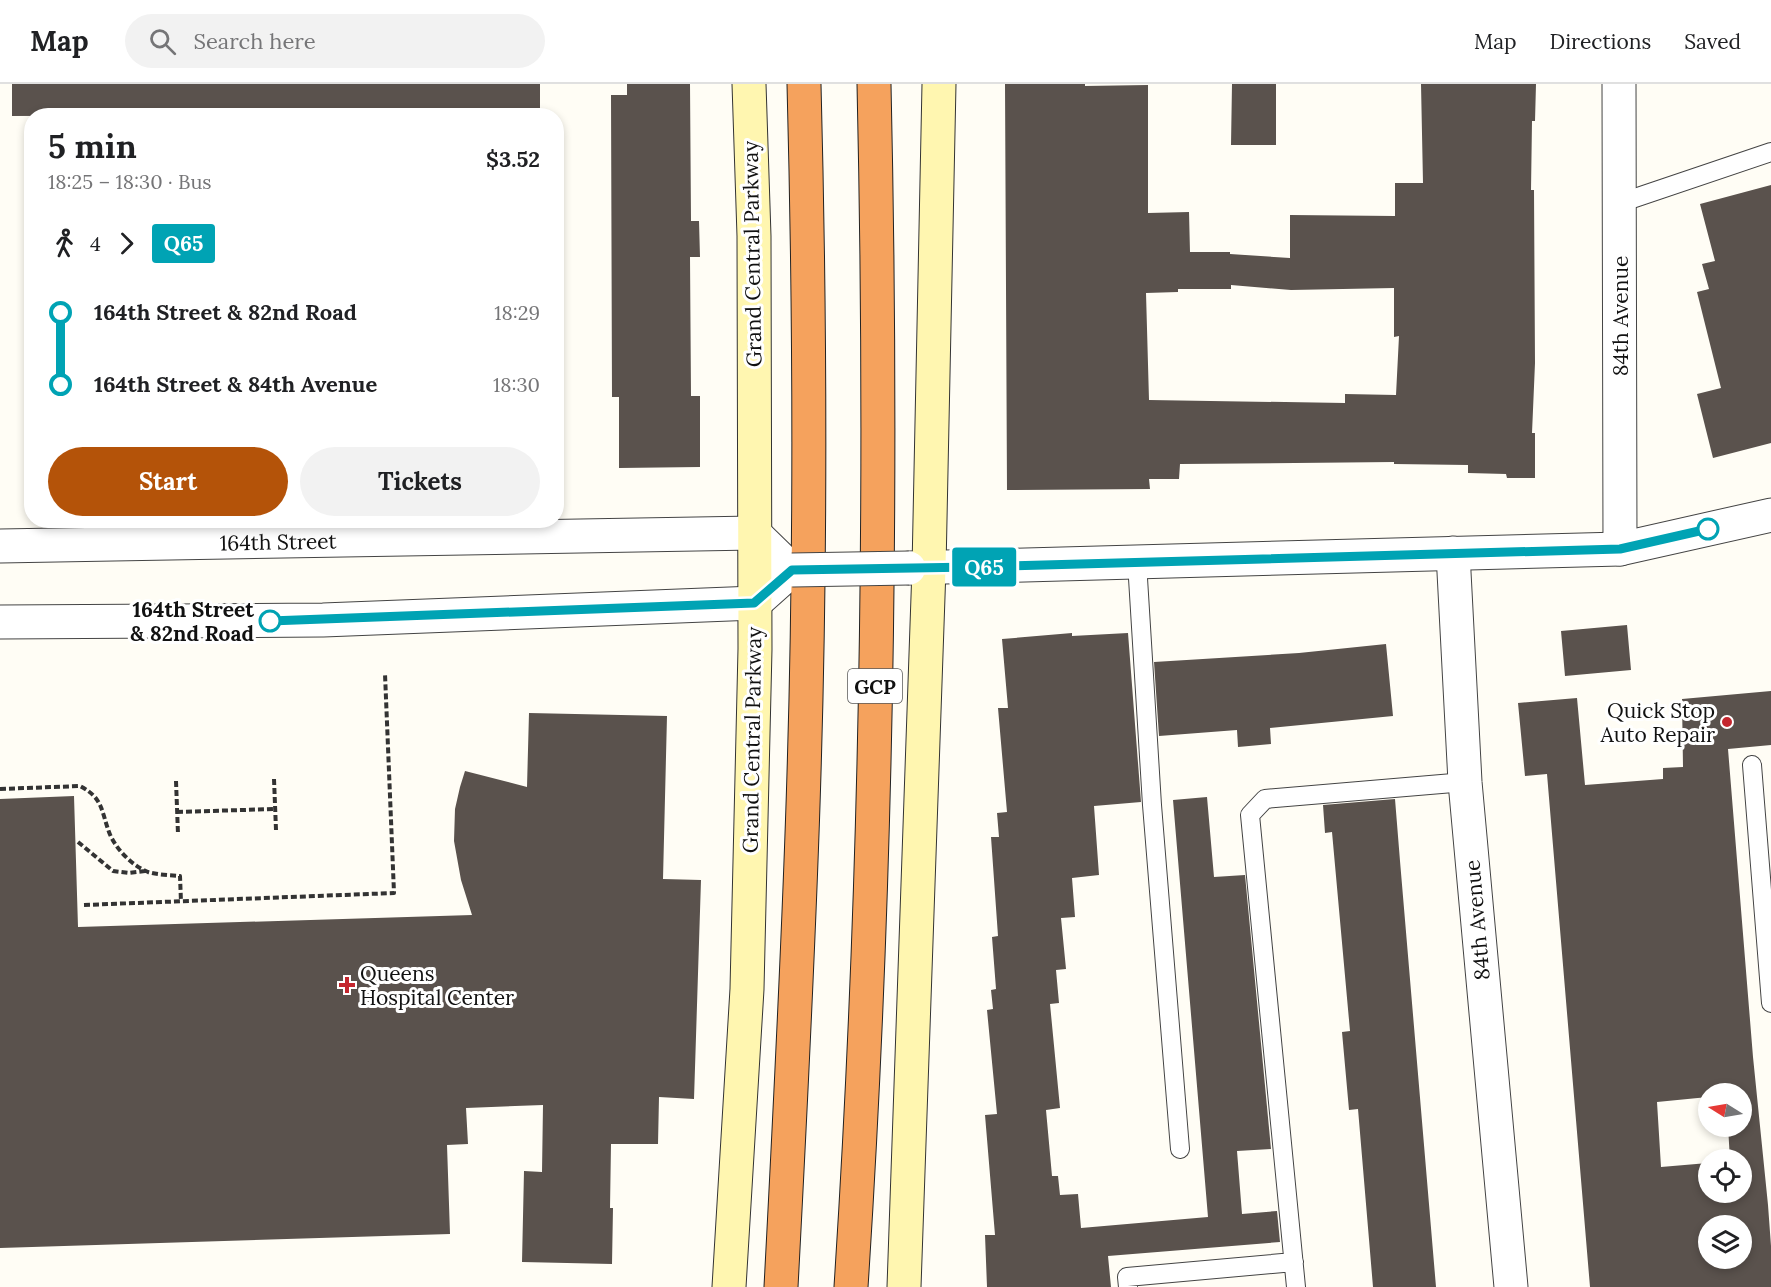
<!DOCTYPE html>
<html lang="en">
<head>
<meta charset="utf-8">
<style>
	body { margin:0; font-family:Lora,serif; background:#f2f2f2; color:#202124; height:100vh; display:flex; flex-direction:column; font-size:22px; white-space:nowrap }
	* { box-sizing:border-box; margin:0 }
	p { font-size:20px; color:#757577 }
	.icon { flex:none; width:33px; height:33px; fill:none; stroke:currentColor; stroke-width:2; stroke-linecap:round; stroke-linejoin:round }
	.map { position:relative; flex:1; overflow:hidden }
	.side { position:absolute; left:24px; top:24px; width:540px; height:420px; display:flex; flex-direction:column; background:#fff; border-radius:24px; box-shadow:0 3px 9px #0003 }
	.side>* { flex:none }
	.badge { padding:0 12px; border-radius:4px; font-size:21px; line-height:39px }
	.needle { width:39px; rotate:281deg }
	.fabs { position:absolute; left:1698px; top:999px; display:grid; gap:12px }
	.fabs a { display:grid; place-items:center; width:54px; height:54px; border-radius:50%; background:#fff; box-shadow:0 3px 9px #0003; font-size:30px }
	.map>.badge { position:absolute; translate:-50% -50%; box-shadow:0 0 0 3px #fff }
	.legs { display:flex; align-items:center; gap:9px; height:66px; padding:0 24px; font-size:20px }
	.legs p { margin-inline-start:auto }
	.overview { display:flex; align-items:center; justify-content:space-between; height:102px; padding:0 24px }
	h1 { font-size:33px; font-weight:800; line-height:45px }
	.button { display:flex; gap:12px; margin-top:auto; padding:12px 24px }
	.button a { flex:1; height:69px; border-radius:36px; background:#b45309; color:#fff; font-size:24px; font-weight:800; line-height:69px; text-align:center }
	.button a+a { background:#f2f2f2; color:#202124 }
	ul { padding:0 24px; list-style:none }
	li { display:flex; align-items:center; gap:21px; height:72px; font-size:22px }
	li i { display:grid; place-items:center; width:9px; height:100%; margin:0 8px; background:currentColor }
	li i::after { content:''; width:15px; height:15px; margin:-8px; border:4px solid; border-radius:50%; background:#fff }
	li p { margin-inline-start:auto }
	li:first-child i { background:linear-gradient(#0000 50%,currentColor 0) }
	li:last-child i { background:linear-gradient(currentColor 50%,#0000 0) }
	header { display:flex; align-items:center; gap:36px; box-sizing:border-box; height:84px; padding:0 30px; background:#fff; border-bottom:2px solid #e0e0e0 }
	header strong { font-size:28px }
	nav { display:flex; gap:33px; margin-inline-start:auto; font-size:21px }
	.search { width:420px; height:54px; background:#f2f2f2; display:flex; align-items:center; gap:15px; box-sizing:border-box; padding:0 21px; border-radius:33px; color:#757577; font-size:22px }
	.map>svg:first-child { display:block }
</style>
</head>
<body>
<header>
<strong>Map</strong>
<div class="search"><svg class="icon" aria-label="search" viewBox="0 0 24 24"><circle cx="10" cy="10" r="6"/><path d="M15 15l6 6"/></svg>Search here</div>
<nav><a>Map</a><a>Directions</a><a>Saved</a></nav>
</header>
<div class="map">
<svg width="1771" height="1203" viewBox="0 0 1771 1203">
	<rect width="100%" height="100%" fill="#fffdf5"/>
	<path fill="#5a524d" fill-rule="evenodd" d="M 12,0 L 540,0 L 540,30 L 12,32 Z
		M 627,0 L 690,0 L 691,137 L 699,137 L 700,173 L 690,173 L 691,312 L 700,312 L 700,383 L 619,384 L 619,313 L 612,313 L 611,11 L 627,11 Z
		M 1005,0 L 1085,0 L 1085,2 L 1148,1 L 1148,129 L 1189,128 L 1190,168 L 1230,168 L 1230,170 L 1290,174 L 1290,131 L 1395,132 L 1395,99 L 1423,99 L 1421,0 L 1536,0 L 1535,37 L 1532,37 L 1531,106 L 1534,106 L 1535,279 L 1532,349 L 1535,349 L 1535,394 L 1507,394 L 1506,390 L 1468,389 L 1468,381 L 1394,380 L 1394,378 L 1180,380 L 1179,395 L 1149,395 L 1150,405 L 1007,406 ZM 1231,201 L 1291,206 L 1394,204 L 1394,253 L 1399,252 L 1396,311 L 1345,310 L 1345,319 L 1149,316 L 1146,209 L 1178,208 L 1178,205 L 1231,205 Z
		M 1232,0 L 1276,0 L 1276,61 L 1231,61 Z
		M 1771,101 L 1771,359 L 1713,374 L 1697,310 L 1721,304 L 1697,208 L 1709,205 L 1702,180 L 1715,177 L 1700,120 Z
		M 1627,541 L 1631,586 L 1565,592 L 1561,547 Z
		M 1072,549 L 1072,552 L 1128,549 L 1141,718 L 1094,722 L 1099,791 L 1072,794 L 1075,833 L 1061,834 L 1066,885 L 1056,886 L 1059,919 L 1050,920 L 1060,1024 L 1046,1026 L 1052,1092 L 1058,1092 L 1060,1111 L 1078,1110 L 1081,1144 L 1208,1133 L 1173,716 L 1207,713 L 1214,793 L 1245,791 L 1271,1065 L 1237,1067 L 1242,1130 L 1277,1127 L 1280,1158 L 1108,1172 L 1111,1203 L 987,1203 L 985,1151 L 995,1151 L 985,1031 L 997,1030 L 987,926 L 993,925 L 991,906 L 996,905 L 992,853 L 998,852 L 991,753 L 999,753 L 997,729 L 1007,728 L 998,624 L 1008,624 L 1002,555 Z
		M 1386,560 L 1393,632 L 1270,644 L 1271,660 L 1238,663 L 1237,646 L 1159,652 L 1154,578 L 1299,569 Z
		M 1771,607 L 1771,661 L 1728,665 L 1753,973 L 1768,1121 L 1771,1162 L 1771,1203 L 1590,1203 L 1547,690 L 1525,692 L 1518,619 L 1577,614 L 1585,701 L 1663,695 L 1663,684 L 1683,683 L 1682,615 ZM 1708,1010 L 1742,1010 L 1742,1042 L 1728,1042 L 1730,1076 L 1742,1076 L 1742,1108 L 1708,1108 L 1708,1079 L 1661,1083 L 1657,1018 L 1708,1013 ZM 1708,1142 L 1742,1142 L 1742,1174 L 1708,1174 Z
		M 529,629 L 667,632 L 663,795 L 701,796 L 694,1015 L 659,1013 L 658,1060 L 611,1060 L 610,1124 L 613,1124 L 612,1180 L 522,1178 L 524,1087 L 542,1088 L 543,1021 L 466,1024 L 468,1060 L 447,1061 L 450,1150 L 0,1164 L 0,715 L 74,712 L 78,843 L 472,831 L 461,796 L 454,757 L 455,725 L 460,703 L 465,687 L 527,703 Z
		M 1395,715 L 1400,777 L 1436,1203 L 1373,1203 L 1358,1025 L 1349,1026 L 1342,948 L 1350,947 L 1332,748 L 1325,749 L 1323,721 Z"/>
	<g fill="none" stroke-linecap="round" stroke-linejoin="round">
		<defs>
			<path id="service" d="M 1620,119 L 1771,68
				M 1137,478 L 1152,721 L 1180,1065
				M 1752,681 L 1771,919
				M 1128,1203 L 1127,1193 L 1294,1178
				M 1296,1203 L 1250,731 L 1265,715 L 1465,698"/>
			<path id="minor" d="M 1619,0 L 1620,465
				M 1453,469 L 1465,698 L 1511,1203"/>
			<path id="tertiary" d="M 0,462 L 754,449 L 792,486 L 755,519 L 323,536 L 0,538
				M 909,484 L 1620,465 L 1771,431"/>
			<path id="secondary" d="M 729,1203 L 747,905 L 755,565 L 754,152 L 749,0
				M 904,1203 L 929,484 L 939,0"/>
			<path id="motorway" d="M 781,1203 C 790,1032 799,861 804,689 C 811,460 810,230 804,0
				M 851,1203 C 877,803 883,401 874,0"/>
		</defs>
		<use href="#service" stroke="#444" stroke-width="20"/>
		<use href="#minor" stroke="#444" stroke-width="35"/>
		<use href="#tertiary" stroke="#444" stroke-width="35"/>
		<use href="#secondary" stroke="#333" stroke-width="35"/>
		<use href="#motorway" stroke="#222" stroke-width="35"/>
		<path stroke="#333" stroke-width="4" stroke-dasharray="6 3" stroke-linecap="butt" d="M 274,695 L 276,746
			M 176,697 L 178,750
			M 0,705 L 80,702 C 103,714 101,726 109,748 C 115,764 131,781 148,788 C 158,791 170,791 180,792 L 181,818
			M 177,728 L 275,725
			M 78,758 L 113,787 L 129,789 L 145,787
			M 84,821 L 394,809 L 385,590"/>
		<use href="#service" stroke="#fff" stroke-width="18"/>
		<use href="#minor" stroke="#fff" stroke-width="33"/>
		<use href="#tertiary" stroke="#fff" stroke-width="33"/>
		<use href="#secondary" stroke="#fff6b0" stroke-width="33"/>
		<use href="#motorway" stroke="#f5a25d" stroke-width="33"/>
		<defs>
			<path id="tertiary-bridge" d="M 792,486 L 909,484"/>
		</defs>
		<use href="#tertiary-bridge" stroke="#444" stroke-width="35" stroke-linecap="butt"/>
		<use href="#tertiary-bridge" stroke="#fff" stroke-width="33"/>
	</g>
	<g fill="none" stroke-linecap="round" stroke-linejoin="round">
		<defs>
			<path id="line-1" d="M 270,537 L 754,519 L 792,486 L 973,483 L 1620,465 L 1708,445"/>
		</defs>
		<use href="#line-1" stroke="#fff" stroke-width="14"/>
		<use href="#line-1" stroke="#00a3b4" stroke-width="9"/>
	</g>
	<g fill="#fff" stroke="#00a3b4" stroke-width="3">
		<circle cx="1708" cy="445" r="10"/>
		<circle cx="270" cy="537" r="10"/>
	</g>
	<g fill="#c4262e" stroke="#fff" stroke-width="2">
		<circle cx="1727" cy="638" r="6"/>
		<path d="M344 892h6v6h6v6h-6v6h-6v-6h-6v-6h6z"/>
	</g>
	<g text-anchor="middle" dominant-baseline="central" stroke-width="6" stroke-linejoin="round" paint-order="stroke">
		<rect fill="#fff" stroke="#585858" stroke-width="1.5" x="848" y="585" width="54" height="34" rx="4.5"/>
		<g font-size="20" font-weight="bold" fill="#111">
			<text x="875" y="602">GCP</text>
		</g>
		<g font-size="21" fill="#111" stroke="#fff">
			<text transform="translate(752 170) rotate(-91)">Grand Central Parkway</text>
			<text transform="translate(1620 232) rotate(-90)">84th Avenue</text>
			<text transform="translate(278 458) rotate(-1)">164th Street</text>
			<text transform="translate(752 656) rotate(-89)">Grand Central Parkway</text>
			<text transform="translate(1477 836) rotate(-95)">84th Avenue</text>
		</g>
		<g font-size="21" font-weight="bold" fill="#111" stroke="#fff" text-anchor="end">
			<text x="254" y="525">164th Street<tspan x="254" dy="24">&amp; 82nd Road</tspan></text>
		</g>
		<g font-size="21" fill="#111" stroke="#fff" text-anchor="end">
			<text x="1715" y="626">Quick Stop<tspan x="1715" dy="24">Auto Repair</tspan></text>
			<text x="360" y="889" text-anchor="start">Queens<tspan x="360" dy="24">Hospital Center</tspan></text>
		</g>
	</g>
</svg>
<div class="fabs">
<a><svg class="needle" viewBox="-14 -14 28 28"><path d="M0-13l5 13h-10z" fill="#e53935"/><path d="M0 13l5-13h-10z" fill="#757577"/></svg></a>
<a><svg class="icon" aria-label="locate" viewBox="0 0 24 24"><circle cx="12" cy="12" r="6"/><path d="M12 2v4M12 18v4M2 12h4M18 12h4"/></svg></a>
<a><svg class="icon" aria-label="layers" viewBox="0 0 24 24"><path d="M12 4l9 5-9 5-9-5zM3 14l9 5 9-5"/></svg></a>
</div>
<b class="badge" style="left:984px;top:483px;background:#00a3b4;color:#fff">Q65</b>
<section class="side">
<div class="overview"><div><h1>5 min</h1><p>18:25 – 18:30 · Bus</p></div><b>$3.52</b></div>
<div class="legs"><svg class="icon" aria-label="walk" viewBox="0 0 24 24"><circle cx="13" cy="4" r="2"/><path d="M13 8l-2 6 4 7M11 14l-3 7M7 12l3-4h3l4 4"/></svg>4<svg class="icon" aria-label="forward" viewBox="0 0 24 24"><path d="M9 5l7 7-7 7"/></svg><b class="badge" style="background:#00a3b4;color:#fff">Q65</b></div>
<ul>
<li><i style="color:#00a3b4"></i><b>164th Street &amp; 82nd Road</b><p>18:29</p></li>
<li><i style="color:#00a3b4"></i><b>164th Street &amp; 84th Avenue</b><p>18:30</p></li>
</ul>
<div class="button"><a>Start</a><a>Tickets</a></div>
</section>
</div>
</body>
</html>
